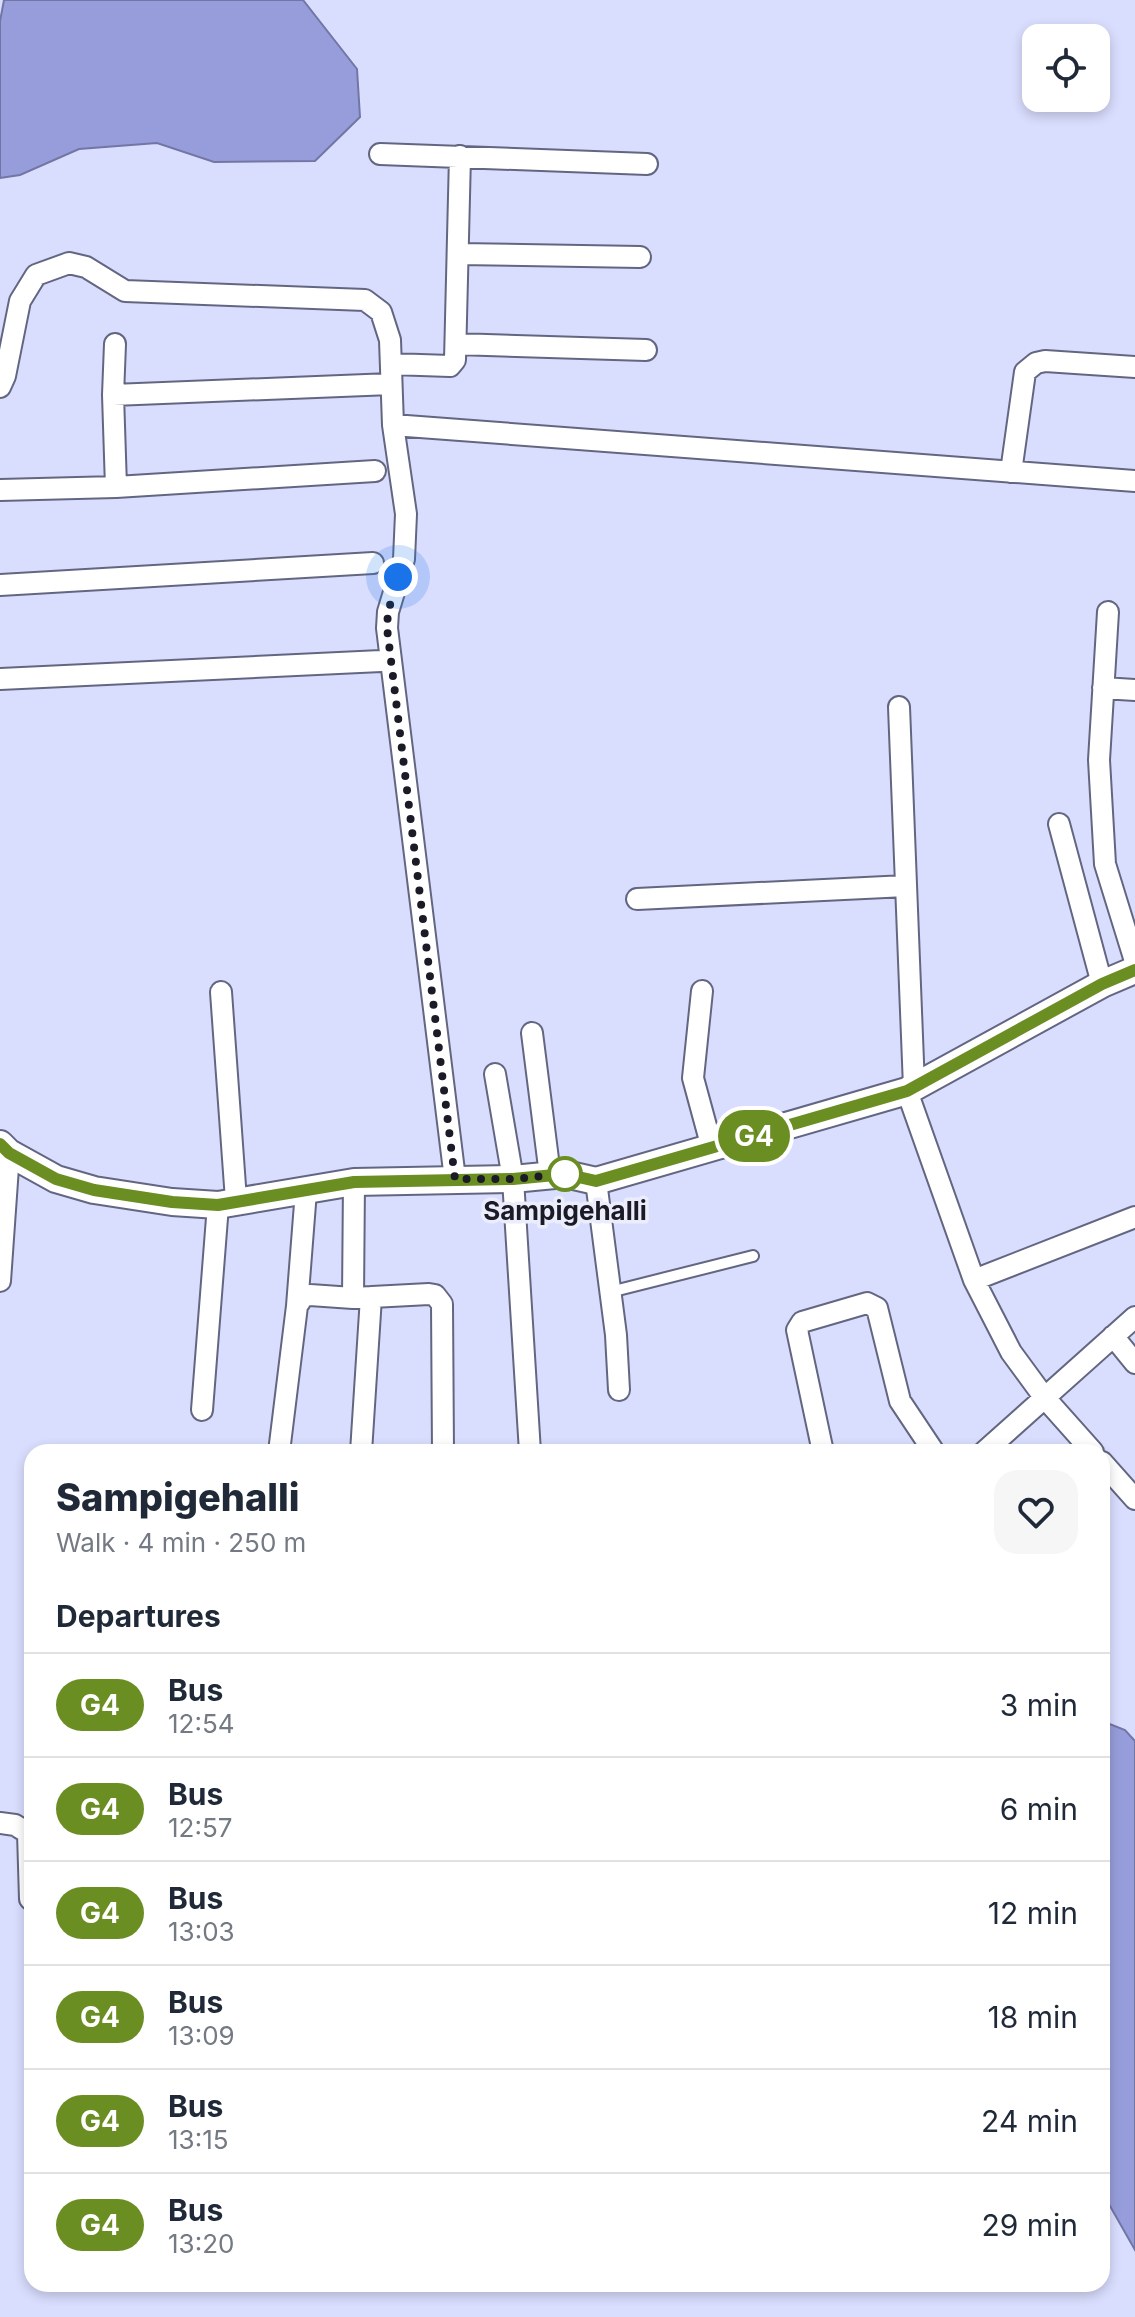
<!DOCTYPE html>
<html lang="en">
<head>
<meta charset="utf-8">
<style>
	body { margin:0; font-family:Inter,sans-serif; background:#f6f6f7; color:#1f2937; height:100vh; display:flex; flex-direction:column; font-size:30px; white-space:nowrap }
	* { box-sizing:border-box; margin:0 }
	p { font-size:26px; color:#747a83 }
	.icon { flex:none; width:44px; height:44px; fill:none; stroke:currentColor; stroke-width:2; stroke-linecap:round; stroke-linejoin:round }
	.map { position:relative; flex:1; overflow:hidden }
	.side { position:absolute; left:24px; top:1444px; width:1086px; height:848px; display:flex; flex-direction:column; background:#fff; border-radius:24px; box-shadow:0 4px 12px #0003 }
	.side>* { flex:none }
	.badge { padding:0 16px; border-radius:26px; font-size:28px; line-height:52px }
	.fabs { position:absolute; left:1022px; top:24px; display:grid; gap:16px }
	.fabs a { display:grid; place-items:center; width:88px; height:88px; border-radius:16px; background:#fff; box-shadow:0 4px 12px #0003; font-size:40px }
	.you { position:absolute; width:40px; height:40px; margin:-20px; border:6px solid #fff; border-radius:50%; background:#1a73e8; box-shadow:0 0 0 12px #1a73e833 }
	.map>.badge { position:absolute; translate:-50% -50%; box-shadow:0 0 0 4px #fff }
	h2 { padding:0 32px; font-size:30px; line-height:72px }
	.round { display:grid; place-items:center; flex:none; width:84px; height:84px; border-radius:24px; background:#f6f6f7 }
	.summary { display:flex; align-items:center; justify-content:space-between; height:136px; padding:0 32px }
	h1 { font-size:38px; font-weight:800; line-height:60px }
	ul { padding:0; list-style:none }
	li { display:flex; align-items:center; gap:24px; height:104px; padding:0 32px; border-top:2px solid #e0e1e3 }
	li div { flex:1 }
	li b { display:block; font-size:30px }
	li em { font-style:normal }
	li .badge { min-width:88px; font-weight:700; text-align:center }
	.map>svg:first-child { display:block }
</style>
</head>
<body>
<div class="map">
<svg width="1135" height="2317" viewBox="0 0 1135 2317">
	<rect width="100%" height="100%" fill="#dadefe"/>
	<path fill="#979ddb" stroke="#7276a5" stroke-width="2" d="M 4,0 L 303,0 L 357,69 L 360,117 L 315,161 L 214,162 L 157,143 L 79,149 L 20,175 L 0,178 L 0,21 Z
		M 1102,1721 L 1125,1730 L 1135,1741 L 1135,2250 L 1102,2192 Z"/>
	<g fill="none" stroke-linecap="round" stroke-linejoin="round">
		<defs>
			<path id="service" d="M 610,1292 L 753,1256"/>
			<path id="minor" d="M 380,154 L 647,164
				M 459,254 L 640,257
				M 456,344 L 646,350
				M 391,364 L 450,366 L 455,360 L 460,156
				M 0,387 L 5,376 L 20,301 L 36,275 L 69,263 L 86,267 L 125,291 L 365,300 L 381,312 L 390,340 L 393,425 L 406,514 L 404,559 L 388,612 L 387,628 L 455,1179
				M 113,395 L 115,344
				M 393,425 L 1135,481
				M 1011,472 L 1025,372 L 1036,363 L 1045,361 L 1135,367
				M 116,487 L 375,471
				M 0,490 L 116,487 L 113,395 L 391,384
				M 0,585 L 373,563
				M 1108,612 L 1099,760 L 1105,864 L 1135,961
				M 0,679 L 381,661
				M 1103,688 L 1135,690
				M 899,707 L 914,1087
				M 1059,824 L 1102,984
				M 637,899 L 906,886
				M 702,991 L 693,1078 L 712,1148
				M 221,992 L 236,1200
				M 532,1033 L 550,1175
				M 495,1074 L 513,1179 L 530,1452
				M 907,1091 L 974,1280 L 1011,1352 L 1044,1397 L 1093,1452
				M 596,1181 L 616,1335 L 619,1390
				M 974,1280 L 1135,1217
				M 0,1281 L 9,1153
				M 353,1298 L 354,1182
				M 297,1306 L 306,1191
				M 1113,1336 L 1135,1363
				M 202,1410 L 218,1205
				M 279,1452 L 297,1306 L 303,1297 L 310,1295 L 353,1298 L 429,1294 L 435,1295 L 442,1304 L 443,1452
				M 361,1452 L 371,1297
				M 823,1452 L 797,1330 L 802,1322 L 867,1303 L 877,1308 L 900,1401 L 934,1452
				M 984,1452 L 1135,1317
				M 1102,1462 L 1135,1499
				M 0,1823 L 15,1825 L 28,1833 L 30,1899"/>
			<path id="tertiary" d="M 0,1144 L 9,1153 L 56,1179 L 94,1190 L 172,1202 L 218,1205 L 354,1182 L 513,1179 L 565,1174 L 596,1181 L 907,1091 L 1102,984 L 1135,970"/>
		</defs>
		<use href="#service" stroke="#636681" stroke-width="14"/>
		<use href="#minor" stroke="#636681" stroke-width="24"/>
		<use href="#tertiary" stroke="#636681" stroke-width="30"/>
		<use href="#service" stroke="#fff" stroke-width="10"/>
		<use href="#minor" stroke="#fff" stroke-width="20"/>
		<use href="#tertiary" stroke="#fff" stroke-width="26"/>
	</g>
	<g fill="none" stroke-linecap="round" stroke-linejoin="round">
		<defs>
			<path id="line" d="M 0,1144 L 9,1153 L 56,1179 L 94,1190 L 172,1202 L 218,1205 L 354,1182 L 513,1179 L 565,1174 L 596,1181 L 907,1091 L 1102,984 L 1135,970"/>
		</defs>
		<use href="#line" stroke="#fff" stroke-width="18"/>
		<use href="#line" stroke="#6b8e23" stroke-width="12"/>
		<path stroke="#1a1b26" stroke-width="8" stroke-dasharray="0 14.4" d="M 398,577 L 388,612 L 387,628 L 455,1179 L 513,1179 L 565,1174"/>
	</g>
	<circle fill="#fff" stroke="#6b8e23" stroke-width="4" cx="565" cy="1174" r="16"/>
	<g text-anchor="middle" dominant-baseline="central" stroke-width="7" stroke-linejoin="round" paint-order="stroke">
		<g font-size="26" font-weight="bold" fill="#1a1b26" stroke="#ebedfa">
			<text x="565" y="1210">Sampigehalli</text>
		</g>
	</g>
</svg>
<div class="fabs">
<a><svg class="icon" aria-label="locate" viewBox="0 0 24 24"><circle cx="12" cy="12" r="6"/><path d="M12 2v4M12 18v4M2 12h4M18 12h4"/></svg></a>
</div>
<div class="you" style="left:398px;top:577px"></div>
<b class="badge" style="left:754px;top:1136px;background:#6b8e23;color:#fff">G4</b>
<section class="side">
<div class="summary"><div><h1>Sampigehalli</h1><p>Walk · 4 min · 250 m</p></div><a class="round"><svg class="icon" aria-label="heart" viewBox="0 0 24 24"><path d="M12 20l-8-8c-3-5 5-10 8-4 3-6 11-1 8 4z"/></svg></a></div>
<h2>Departures</h2>
<ul>
<li><span class="badge" style="background:#6b8e23;color:#fff">G4</span><div><b>Bus</b><p>12:54</p></div><em>3 min</em></li>
<li><span class="badge" style="background:#6b8e23;color:#fff">G4</span><div><b>Bus</b><p>12:57</p></div><em>6 min</em></li>
<li><span class="badge" style="background:#6b8e23;color:#fff">G4</span><div><b>Bus</b><p>13:03</p></div><em>12 min</em></li>
<li><span class="badge" style="background:#6b8e23;color:#fff">G4</span><div><b>Bus</b><p>13:09</p></div><em>18 min</em></li>
<li><span class="badge" style="background:#6b8e23;color:#fff">G4</span><div><b>Bus</b><p>13:15</p></div><em>24 min</em></li>
<li><span class="badge" style="background:#6b8e23;color:#fff">G4</span><div><b>Bus</b><p>13:20</p></div><em>29 min</em></li>
</ul>
</section>
</div>
</body>
</html>
